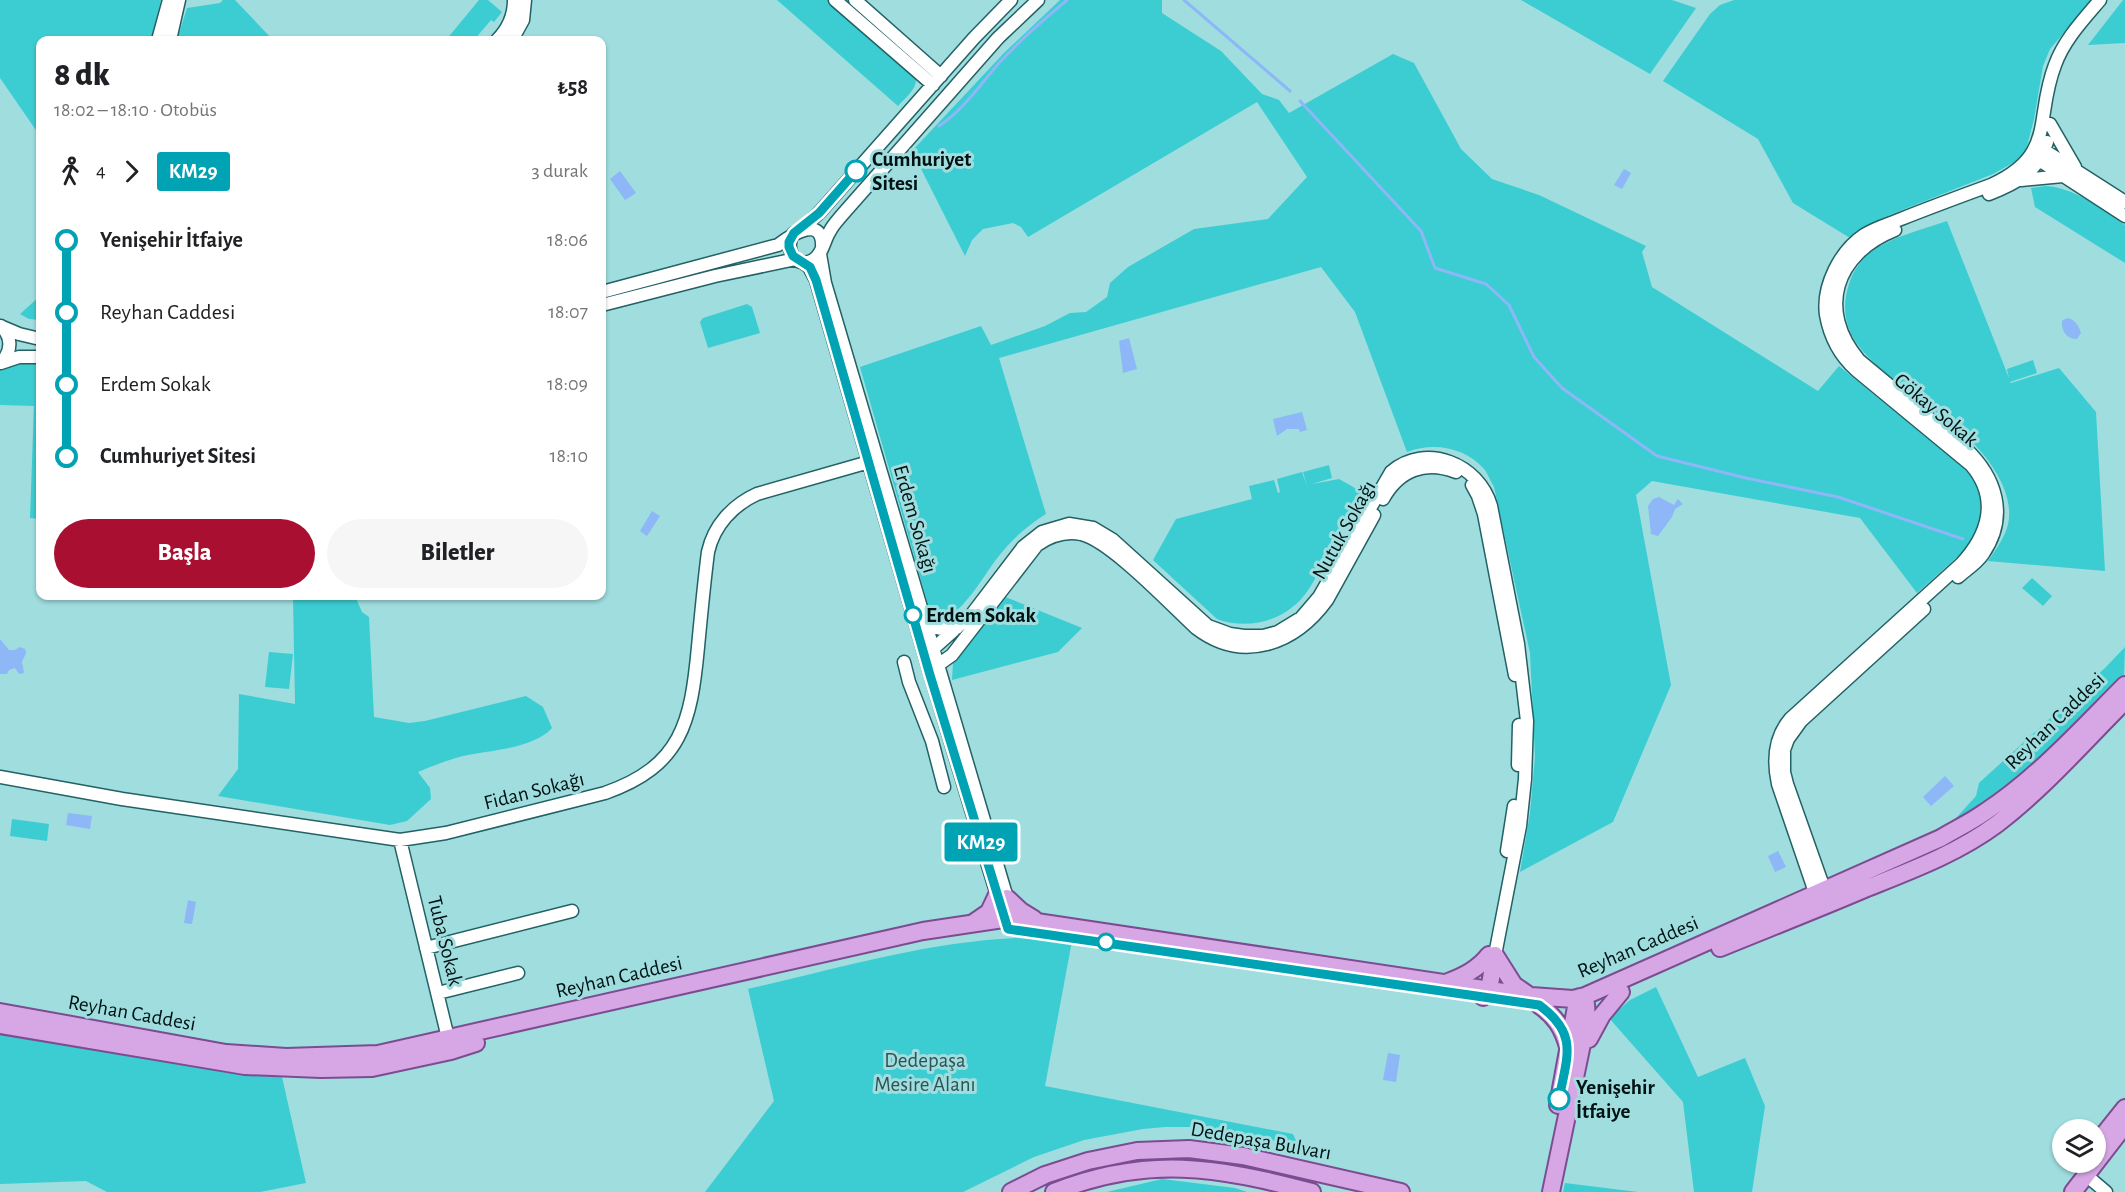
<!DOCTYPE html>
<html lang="tr">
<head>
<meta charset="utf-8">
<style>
	body { margin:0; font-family:"Alegreya Sans",sans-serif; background:#f6f6f6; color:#202124; height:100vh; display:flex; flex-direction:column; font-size:22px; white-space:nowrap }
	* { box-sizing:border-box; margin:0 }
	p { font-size:20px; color:#757577 }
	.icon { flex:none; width:33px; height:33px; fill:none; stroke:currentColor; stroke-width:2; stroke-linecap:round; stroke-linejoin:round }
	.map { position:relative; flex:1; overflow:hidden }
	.drawer { position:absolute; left:36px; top:36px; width:570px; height:564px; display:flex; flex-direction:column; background:#fff; border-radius:12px; box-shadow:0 2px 4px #0004 }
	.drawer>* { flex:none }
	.badge { padding:0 12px; border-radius:4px; font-size:21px; line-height:39px }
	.tools { position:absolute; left:2052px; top:1119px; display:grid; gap:12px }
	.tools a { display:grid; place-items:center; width:54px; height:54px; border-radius:50%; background:#fff; box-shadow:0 2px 4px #0004; font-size:30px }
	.map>.badge { position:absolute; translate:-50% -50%; box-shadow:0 0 0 3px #fff }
	.legs { display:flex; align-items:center; gap:9px; height:66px; padding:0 18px; font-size:20px }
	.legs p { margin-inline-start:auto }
	.summary { display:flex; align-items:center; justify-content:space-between; height:102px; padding:0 18px }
	h1 { font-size:33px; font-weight:800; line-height:45px }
	.action { display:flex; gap:12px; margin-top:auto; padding:12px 18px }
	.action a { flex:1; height:69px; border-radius:36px; background:#a80f31; color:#fff; font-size:24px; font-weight:800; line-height:69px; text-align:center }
	.action a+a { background:#f6f6f6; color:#202124 }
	ul { padding:0 18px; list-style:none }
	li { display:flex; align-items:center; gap:21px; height:72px; font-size:22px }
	li i { display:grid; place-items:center; width:9px; height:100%; margin:0 8px; background:currentColor }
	li i::after { content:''; width:15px; height:15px; margin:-8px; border:4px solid; border-radius:50%; background:#fff }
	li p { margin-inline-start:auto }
	li:first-child i { background:linear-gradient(#0000 50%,currentColor 0) }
	li:last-child i { background:linear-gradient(currentColor 50%,#0000 0) }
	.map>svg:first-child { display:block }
</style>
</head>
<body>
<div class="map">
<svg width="2125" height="1192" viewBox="0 0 2125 1192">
	<rect width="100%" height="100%" fill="#9fdddf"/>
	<path fill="#3ccdd2" d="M 0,0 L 161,0 L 151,40 L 40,40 L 40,136 L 0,78 Z
		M 223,0 L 235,0 L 273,40 L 177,40 L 187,8 L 220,3 Z
		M 479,0 L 488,0 L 502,12 L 494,22 L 491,20 L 474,40 L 446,40 Z
		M 777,0 L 828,0 L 915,74 C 920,87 906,97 898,106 Z
		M 1060,0 L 1162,0 L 1162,13 L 1221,51 L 1262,94 L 1279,100 L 1289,113 L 1393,54 L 1414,63 L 1461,149 L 1492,179 L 1539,195 L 1646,246 L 1642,252 L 1652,287 L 1818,391 L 1839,366 L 1966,470 C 1987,492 1984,526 1966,549 L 1917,593 L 1860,518 L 1652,481 L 1636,495 L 1671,685 L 1613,822 L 1520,872 L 1530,813 L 1535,757 L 1530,653 L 1494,487 C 1491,482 1488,475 1485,470 C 1465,447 1434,442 1407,452 L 1355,312 L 1321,267 L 999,358 L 1046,514 C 1027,526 1012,539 998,557 C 984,575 967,607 947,617 L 935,615 L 929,608 L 860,367 L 981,326 L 991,345 L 1045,326 L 1070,313 L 1086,312 L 1107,297 L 1110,283 L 1128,267 L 1194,229 L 1268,219 L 1307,177 L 1257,102 L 1028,237 L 1021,227 L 1013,223 L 983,229 L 972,240 L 965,256 L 912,151 L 1004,53 Z
		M 1521,0 L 1672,0 L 1696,8 L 1650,74 Z
		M 1734,0 L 2092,0 L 2050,49 L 2043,66 L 2034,119 L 2026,150 L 2020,159 L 1993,174 L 1887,216 L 1866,226 L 1850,238 L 1793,203 L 1758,139 L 1663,81 L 1710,14 L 1720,5 Z
		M 2123,0 L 2125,0 L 2125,43 L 2088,45 Z
		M 2046,186 C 2076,188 2101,209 2125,225 L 2125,263 L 2035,207 L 2031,188 Z
		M 1947,221 L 2009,378 L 2007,369 L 2033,360 L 2037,373 L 2010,382 L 2011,383 L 2059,368 L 2096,412 L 2105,571 L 1988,561 C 1995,551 2003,540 2007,528 C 2017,497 1991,460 1970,440 C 1951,425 1933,409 1913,394 C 1875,363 1830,338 1850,281 C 1854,269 1864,256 1875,249 C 1896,236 1923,229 1947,221 Z
		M 40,296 L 40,320 L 29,319 L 20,314 Z
		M 747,304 L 752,307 L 760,333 L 708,348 L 700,322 L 703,318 Z
		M 40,360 L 40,519 L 30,518 L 34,406 L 0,405 L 0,369 L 11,363 Z
		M 1329,465 L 1332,478 L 1312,484 L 1339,479 L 1362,492 C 1350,512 1339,533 1328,553 C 1320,568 1313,586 1302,598 C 1281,622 1247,630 1217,619 L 1153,560 L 1176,519 L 1252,499 L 1249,486 L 1274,480 L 1278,493 L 1280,492 L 1277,479 L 1302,472 L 1307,486 L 1303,472 Z
		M 2032,578 L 2052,596 L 2043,606 L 2022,588 Z
		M 293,596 L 355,596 L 362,612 L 369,617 L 374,717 L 409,723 L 425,721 L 526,696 L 543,707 L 552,728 C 533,749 490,750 463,756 C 447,760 433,766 418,772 L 430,788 L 431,799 L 407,821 L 390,825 L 218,796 L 238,769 L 239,694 L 295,704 Z
		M 1003,596 L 1082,628 L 1058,652 L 952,680 L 953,663 Z
		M 2125,647 L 2124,676 L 2025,772 L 1947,828 L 1976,796 L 1979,783 L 2105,668 Z
		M 269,652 L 293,654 L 289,689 L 265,687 Z
		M 12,819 L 49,824 L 47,841 L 10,836 Z
		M 1016,938 L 1072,941 L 1045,1086 L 1293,1134 L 1298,1145 L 1196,1127 L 1165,1127 L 1143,1129 L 1084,1140 L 1034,1157 L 963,1192 L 705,1192 L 774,1101 L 748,989 C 836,969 926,942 1016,938 Z
		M 1656,987 L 1698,1077 L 1745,1058 L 1765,1106 L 1752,1192 L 1694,1192 L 1683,1102 L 1609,1018 L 1630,1000 Z
		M 0,1032 L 198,1067 L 282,1077 L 306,1183 L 260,1192 L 107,1192 L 86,1181 L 0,1184 Z
		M 1162,1179 L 1235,1188 L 1247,1192 L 1107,1192 Z
		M 1565,1183 L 1638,1192 L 1563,1192 Z"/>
	<path fill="#8db7f6" d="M 1624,169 L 1631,173 L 1622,189 L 1614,185 Z
		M 620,171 L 636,193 L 625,200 L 610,179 Z
		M 2067,318 C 2075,319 2079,326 2081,333 L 2077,339 C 2067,339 2061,331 2062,321 Z
		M 1129,338 L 1137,369 L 1123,373 L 1119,341 Z
		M 1302,412 L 1307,430 L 1300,432 L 1299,429 L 1287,429 L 1277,436 L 1273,419 Z
		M 1659,497 L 1674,505 L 1678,499 L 1683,504 L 1675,509 L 1672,517 L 1658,536 L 1651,534 L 1648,506 L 1653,499 Z
		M 652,511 L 660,516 L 647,536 L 640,531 Z
		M 0,639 L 9,650 L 15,650 L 20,647 L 25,649 L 26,653 L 22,662 L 24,673 L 19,674 L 15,668 L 9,670 L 7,674 L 0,674 Z
		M 1945,776 L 1954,786 L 1931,806 L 1923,797 Z
		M 68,813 L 92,816 L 90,829 L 66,825 Z
		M 1778,851 L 1786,867 L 1775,872 L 1768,856 Z
		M 188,900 L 196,902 L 192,924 L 184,923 Z
		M 1388,1053 L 1400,1055 L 1396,1082 L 1383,1080 Z"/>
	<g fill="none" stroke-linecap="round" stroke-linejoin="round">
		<path stroke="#8db7f6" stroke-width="3" d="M 1184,0 L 1290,91
			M 1300,101 L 1421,231 L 1435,268 L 1486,284 L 1509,305 L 1534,357 L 1562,388 L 1657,456 L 1746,478 L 1838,497 L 1963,539
			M 939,126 C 963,110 980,85 999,63 C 1020,40 1043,20 1067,0"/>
		<defs>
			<path id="minor" d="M 835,0 L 933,85
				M 855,0 L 941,76
				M 158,40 L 169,0
				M 170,40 L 179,0
				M 497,40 C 508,29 514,17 514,0
				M 512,40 L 523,20 L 525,0
				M 2050,124 L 2075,167
				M 2044,150 L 2125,202
				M 2039,160 L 2125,216
				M 2021,180 L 2063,176
				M 1989,194 C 2017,183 2038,172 2047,142
				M 800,230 L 819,213 L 974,38 L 1011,0
				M 1895,230 C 1835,254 1817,310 1859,360 L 1965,448 C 1996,477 2009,516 1983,554 C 1977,563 1966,570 1958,577
				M 794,233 C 783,247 795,270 813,260 C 823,254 824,240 830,231 C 833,225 838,220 842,215 L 998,38 L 1038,0
				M 820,254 L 825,283 L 1007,898
				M 802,262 L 809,267 L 816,280 L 927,663 L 997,895
				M 602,292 L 778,245 C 791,235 824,213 822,249
				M 602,305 L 715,276 L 796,259
				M 0,326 L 19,334 L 40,339
				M 1,326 C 12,337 12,350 2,362
				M 1,363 L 19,357 L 40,357
				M 1472,485 L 1478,496 L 1484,514 L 1515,675
				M 1383,499 C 1399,470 1425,460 1456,472
				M 924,620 C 935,630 943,630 957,628
				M 904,662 L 909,682 L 932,741 L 944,787
				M 927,663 L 933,649 L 972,614 L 1023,547 L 1042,532 L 1069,524 L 1093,528 L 1113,540 L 1208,626 L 1230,634 L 1244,636 L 1263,636 L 1278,632 L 1301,618 L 1319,597 L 1391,472 C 1426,442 1479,464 1491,506 L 1518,644 L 1527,721 L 1525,779 L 1520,826 L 1495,955
				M 927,663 L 938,665 L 952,655 L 1037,545 C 1050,536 1065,531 1081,534 C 1111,541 1171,605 1196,628 C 1243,664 1295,644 1327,600 L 1374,515
				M 1518,765 L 1519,725
				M 0,777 L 122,799 L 400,840 L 446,833 L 605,793 C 682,766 691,722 698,647 C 701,615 704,583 708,552 C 714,525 733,505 757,494 L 869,462
				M 400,840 L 450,1046
				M 1507,851 L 1514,806
				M 1827,897 L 1787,784 L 1784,772 L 1784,750 L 1788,739 L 1801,721 L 1924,609
				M 1818,901 L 1778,784 C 1773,761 1774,738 1790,719 L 1961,564 C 1988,535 2000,499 1971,465 L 1856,370 C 1839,355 1830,337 1826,315 C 1822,286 1840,251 1864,235 C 1875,228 1889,224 1901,219 C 1931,207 1961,196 1991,185 C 2057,155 2034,119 2055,65 C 2064,40 2083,20 2100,0
				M 426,948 L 572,911
				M 438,993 L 518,973
				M 2086,1175 L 2106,1192"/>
			<path id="major" d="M 1007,898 L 1021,911 L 1034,919
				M 973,923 L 989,912 L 997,895
				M 1720,948 C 1769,928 1818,909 1867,888 C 1912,870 1958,853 1997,824 C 2044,788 2083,743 2125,701
				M 1495,955 L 1514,985 L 1527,994
				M 1448,982 C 1464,976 1478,969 1489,955
				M 1483,997 L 1489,990 L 1495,955
				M 1539,1005 C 1555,1016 1563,1028 1568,1047
				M 0,1012 L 226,1053 L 286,1057 L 378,1054 L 923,931 L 1003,919 L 1030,921 L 1531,996 L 1573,999 L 1585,996 L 1941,838 C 1956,829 1971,822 1985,812 C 2037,778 2081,729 2125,685
				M 0,1025 L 245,1066 L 321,1069 L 372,1068 L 451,1051 L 476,1043
				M 1589,1039 L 1602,1015 L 1621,992
				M 1558,1105 L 1576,1007 L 1580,997
				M 2105,1133 L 2125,1108
				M 1011,1192 L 1045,1175 L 1088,1161 L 1137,1151 L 1189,1149 L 1243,1156 L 1401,1192
				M 1054,1192 C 1148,1155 1217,1167 1312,1192
				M 1551,1192 L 1587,1020 L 1586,1004 L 1580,997
				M 2073,1192 L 2125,1125"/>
		</defs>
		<use href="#minor" stroke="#226164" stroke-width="15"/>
		<use href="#major" stroke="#7b4d90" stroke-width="20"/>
		<use href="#minor" stroke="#fff" stroke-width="12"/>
		<use href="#major" stroke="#d7a7e5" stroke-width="16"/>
	</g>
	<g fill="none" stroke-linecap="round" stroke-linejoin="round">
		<defs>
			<path id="line-1" d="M 856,171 L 819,213 L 794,233 L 789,242 L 789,247 L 793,256 L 810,267 L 816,280 L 930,675 L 1008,929 L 1539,1005 C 1579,1034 1567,1056 1559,1099"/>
		</defs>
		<use href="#line-1" stroke="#fff" stroke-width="14"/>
		<use href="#line-1" stroke="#00a3b4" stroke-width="9"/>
	</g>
	<g fill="#fff" stroke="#00a3b4" stroke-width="3">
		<circle cx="856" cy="171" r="10"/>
		<circle cx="913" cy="615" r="8"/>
		<circle cx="1106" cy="942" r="8"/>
		<circle cx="1559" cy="1099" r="10"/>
	</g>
	<g text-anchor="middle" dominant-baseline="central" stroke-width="6" stroke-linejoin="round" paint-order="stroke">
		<g font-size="21" font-weight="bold" fill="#001213" stroke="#9fdddf" text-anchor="start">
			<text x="872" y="159">Cumhuriyet<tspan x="872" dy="24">Sitesi</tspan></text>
			<text x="926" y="615">Erdem Sokak</text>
			<text x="1576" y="1087">Yenişehir<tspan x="1576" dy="24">İtfaiye</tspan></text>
		</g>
		<g font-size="21" fill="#001213" stroke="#9fdddf">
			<text transform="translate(1936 410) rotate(40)">Gökay Sokak</text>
			<text transform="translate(915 519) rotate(74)">Erdem Sokağı</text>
			<text transform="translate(1344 530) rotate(-61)">Nutuk Sokağı</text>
			<text transform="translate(2055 721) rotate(-44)">Reyhan Caddesi</text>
			<text transform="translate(534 791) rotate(-14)">Fidan Sokağı</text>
			<text transform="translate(445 941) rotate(76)">Tuba Sokak</text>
			<text transform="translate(1638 947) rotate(-23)">Reyhan Caddesi</text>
			<text transform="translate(619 977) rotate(-13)">Reyhan Caddesi</text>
			<text transform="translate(132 1013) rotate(10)">Reyhan Caddesi</text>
			<text transform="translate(1261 1141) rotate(10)">Dedepaşa Bulvarı</text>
		</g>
		<g font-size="21" fill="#305254" stroke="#9fdddf">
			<text x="925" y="1060">Dedepaşa<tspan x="925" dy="24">Mesire Alanı</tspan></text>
		</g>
	</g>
</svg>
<div class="tools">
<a><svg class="icon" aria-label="layers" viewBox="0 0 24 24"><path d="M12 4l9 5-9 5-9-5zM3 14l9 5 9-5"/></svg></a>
</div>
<b class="badge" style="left:981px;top:842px;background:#00a3b4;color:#fff">KM29</b>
<section class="drawer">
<div class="summary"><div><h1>8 dk</h1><p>18:02 – 18:10 · Otobüs</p></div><b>₺58</b></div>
<div class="legs"><svg class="icon" aria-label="walk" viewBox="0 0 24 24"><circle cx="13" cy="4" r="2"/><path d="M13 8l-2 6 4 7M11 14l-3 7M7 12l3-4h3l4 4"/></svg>4<svg class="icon" aria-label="forward" viewBox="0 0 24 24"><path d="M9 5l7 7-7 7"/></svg><b class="badge" style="background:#00a3b4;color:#fff">KM29</b><p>3 durak</p></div>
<ul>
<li><i style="color:#00a3b4"></i><b>Yenişehir İtfaiye</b><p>18:06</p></li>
<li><i style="color:#00a3b4"></i><span>Reyhan Caddesi</span><p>18:07</p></li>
<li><i style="color:#00a3b4"></i><span>Erdem Sokak</span><p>18:09</p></li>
<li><i style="color:#00a3b4"></i><b>Cumhuriyet Sitesi</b><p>18:10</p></li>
</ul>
<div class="action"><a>Başla</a><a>Biletler</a></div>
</section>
</div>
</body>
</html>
